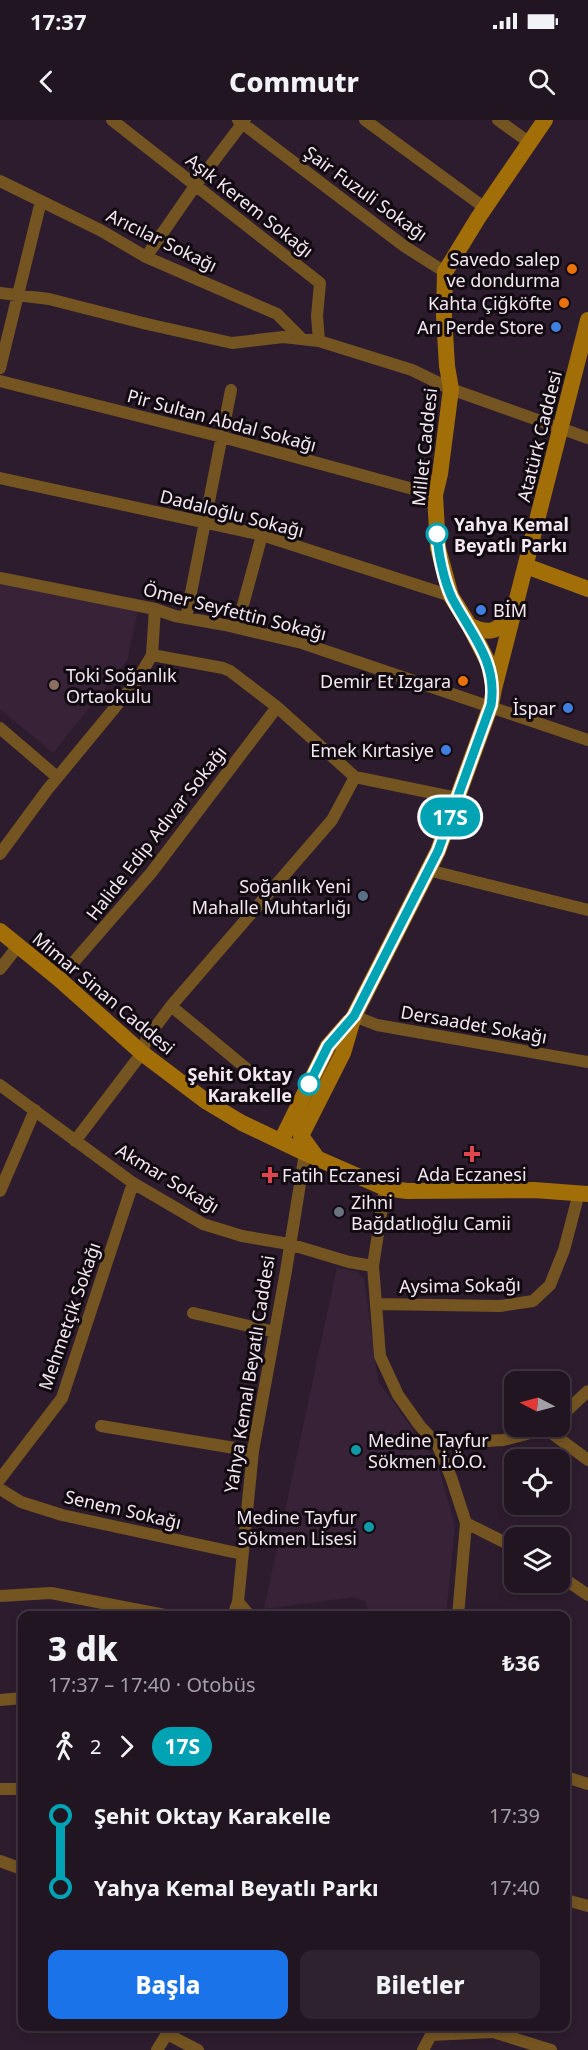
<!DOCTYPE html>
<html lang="tr">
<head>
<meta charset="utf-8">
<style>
	body { margin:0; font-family:"Noto Sans",sans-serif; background:#2e222f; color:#f1f3f6; height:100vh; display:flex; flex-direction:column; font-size:22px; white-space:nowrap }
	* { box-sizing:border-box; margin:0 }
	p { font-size:20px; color:#a29fa5 }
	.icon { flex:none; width:33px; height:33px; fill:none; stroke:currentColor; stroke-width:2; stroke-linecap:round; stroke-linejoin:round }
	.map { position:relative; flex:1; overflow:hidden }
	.details { position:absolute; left:18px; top:1491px; width:552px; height:420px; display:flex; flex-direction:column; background:#221522; border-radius:12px; box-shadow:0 3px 9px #0003,0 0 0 2px #3f3440 }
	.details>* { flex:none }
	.badge { padding:0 12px; border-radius:20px; font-size:21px; line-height:39px }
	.needle { width:39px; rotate:276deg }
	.controls { position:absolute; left:504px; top:1251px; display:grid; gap:12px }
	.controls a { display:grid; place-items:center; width:66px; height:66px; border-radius:12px; background:#221522; box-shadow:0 3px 9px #0003,0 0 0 2px #3f3440; font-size:30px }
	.map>.badge { position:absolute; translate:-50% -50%; box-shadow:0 0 0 3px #fff }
	.legs { display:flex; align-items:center; gap:9px; height:66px; padding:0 30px; font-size:20px }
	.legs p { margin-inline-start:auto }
	.overview { display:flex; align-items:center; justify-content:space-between; height:102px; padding:0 30px }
	h1 { font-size:33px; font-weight:800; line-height:45px }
	.primary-button { display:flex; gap:12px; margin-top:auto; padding:12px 30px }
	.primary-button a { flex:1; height:69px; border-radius:12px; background:#1a73e8; color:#fff; font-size:24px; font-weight:800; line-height:69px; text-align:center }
	.primary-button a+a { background:#2e222f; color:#f1f3f6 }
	ul { padding:0 30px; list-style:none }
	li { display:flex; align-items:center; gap:21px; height:72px; font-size:22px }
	li i { display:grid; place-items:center; width:9px; height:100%; margin:0 8px; background:currentColor }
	li i::after { content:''; width:15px; height:15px; margin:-8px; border:4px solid; border-radius:50%; background:#221522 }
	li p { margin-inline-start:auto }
	li:first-child i { background:linear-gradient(#0000 50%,currentColor 0) }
	li:last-child i { background:linear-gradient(currentColor 50%,#0000 0) }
	.status { display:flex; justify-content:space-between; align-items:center; height:42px; padding:0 30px; background:#221522; direction:ltr }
	.status svg { height:16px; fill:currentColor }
	header { display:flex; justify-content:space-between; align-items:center; height:78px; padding:0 30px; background:#221522; font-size:27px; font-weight:800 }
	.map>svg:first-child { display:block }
</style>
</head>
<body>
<div class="status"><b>17:37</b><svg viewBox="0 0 49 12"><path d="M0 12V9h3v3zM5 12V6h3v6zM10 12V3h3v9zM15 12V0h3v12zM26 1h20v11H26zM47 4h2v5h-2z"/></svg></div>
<header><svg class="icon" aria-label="back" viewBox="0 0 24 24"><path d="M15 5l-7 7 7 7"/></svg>Commutr<svg class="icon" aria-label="search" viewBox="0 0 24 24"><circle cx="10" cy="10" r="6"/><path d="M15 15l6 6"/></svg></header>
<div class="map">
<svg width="588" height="1930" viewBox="0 0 588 1930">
	<rect width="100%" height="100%" fill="#2d1c2d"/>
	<path fill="#382238" d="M 0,463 L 138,491 L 127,541 L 53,633 L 0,589 Z
		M 337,1147 L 358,1152 L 364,1159 L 378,1261 L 437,1343 L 455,1405 L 446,1495 L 369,1495 L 366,1482 L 354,1477 L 264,1489 Z"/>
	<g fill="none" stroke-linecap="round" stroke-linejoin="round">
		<path stroke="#745421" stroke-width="12" d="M 112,0 L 320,163 L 317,196 L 319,221
			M 238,0 L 404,126 L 445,152
			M 365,0 L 485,88
			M 498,0 L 530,23
			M 0,61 L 100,110 L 146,137 L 277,194 L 302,219
			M 146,137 L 195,66 L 245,0
			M 0,173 L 49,179 L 147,204 L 232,223 L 283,217 L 319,221 L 412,250 L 451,269 L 588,318
			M 0,248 L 41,81
			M 0,261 L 222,317 L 435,375
			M 0,358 L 262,415 L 451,476
			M 0,458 L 155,489 L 175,496 L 225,505 L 302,523 L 588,620
			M 186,498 L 231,270
			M 237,507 L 262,415
			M 152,535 L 155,489
			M 0,608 L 57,657
			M 0,734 L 47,670 L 136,562 L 152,535 L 223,548 L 230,551 L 277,587 L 355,657 L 457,678
			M 428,750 L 588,790
			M 0,849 L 18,826
			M 59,859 L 151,753 L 277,587
			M 171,886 L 253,954
			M 354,896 L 377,905 L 588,942
			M 0,965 L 133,1063 L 203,1104 L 242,1116 L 289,1124 L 349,1142 L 373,1146
			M 75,1021 L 142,933 L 147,918 L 171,886 L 332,700 L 355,657
			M 385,1068 L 373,1146 L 380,1236 L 398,1275 L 420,1306 L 437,1324 L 451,1357 L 466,1403 L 458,1496
			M 0,1071 L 35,990
			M 376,1184 L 500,1186 L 533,1181 L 550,1165 L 564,1130 L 579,1073
			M 193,1193 L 275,1212
			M 560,1297 L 588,1271
			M 101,1306 L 253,1331
			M 546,1309 L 588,1340
			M 437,1324 L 503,1320 L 546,1309 L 549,1306
			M 0,1359 L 62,1278 L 133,1063
			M 0,1369 L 21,1382 L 62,1395 L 242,1434
			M 466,1403 L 514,1427
			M 560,1456 L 588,1475
			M 0,1476 L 51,1473 L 170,1496
			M 238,1482 L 250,1496
			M 233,1496 L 238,1482 L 253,1331 L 286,1151 L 305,1033
			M 0,1580 L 22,1578
			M 566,1657 L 588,1664
			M 0,1669 L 22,1669
			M 0,1741 L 22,1749
			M 566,1780 L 588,1786
			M 157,1930 L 167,1914 L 198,1930
			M 423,1930 L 431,1915 L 493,1912 L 551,1930"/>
		<path stroke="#a26e07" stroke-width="16" d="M 526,446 L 588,469
			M 469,505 C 490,516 497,511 512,495
			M 493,565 L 489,544 L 469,505 L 451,476 L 438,428 L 435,375 L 440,354 L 451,269 L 447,246 L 444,196 L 445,152 L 478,98 L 545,0
			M 0,811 L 59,859 L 142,933 L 207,982 L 242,1003 L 305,1033 L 385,1068 L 407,1071 L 534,1070 L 588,1074
			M 281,1021 L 328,926 L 349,902
			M 317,1038 L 301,1016 L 343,933 L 354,896 L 438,731 L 491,585 L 494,569 L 588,200"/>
	</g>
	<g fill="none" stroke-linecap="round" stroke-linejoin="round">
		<defs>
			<path id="line-1" d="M 309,964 L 328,926 L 354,896 L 438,731 L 491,585 C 498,542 471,514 452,478 C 444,461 438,433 437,414"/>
		</defs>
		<use href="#line-1" stroke="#fff" stroke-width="14"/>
		<use href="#line-1" stroke="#00a3b4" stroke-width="9"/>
	</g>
	<g fill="#e8710a" stroke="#110a11" stroke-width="2">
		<circle cx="572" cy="149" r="6"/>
		<circle cx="564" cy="183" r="6"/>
		<circle cx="463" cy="561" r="6"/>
	</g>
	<g fill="#3f7fe0" stroke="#110a11" stroke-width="2">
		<circle cx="556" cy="207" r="6"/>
		<circle cx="481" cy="490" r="6"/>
		<circle cx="568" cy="588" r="6"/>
		<circle cx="446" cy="630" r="6"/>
	</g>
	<g fill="#fff" stroke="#00a3b4" stroke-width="3">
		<circle cx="437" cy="414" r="10"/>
		<circle cx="309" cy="964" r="10"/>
	</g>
	<circle fill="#8d6e63" stroke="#110a11" stroke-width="2" cx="54" cy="565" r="6"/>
	<circle fill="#5c6f8a" stroke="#110a11" stroke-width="2" cx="363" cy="776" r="6"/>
	<g fill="#e0444e" stroke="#110a11" stroke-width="2">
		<path d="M469 1025h6v6h6v6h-6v6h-6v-6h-6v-6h6z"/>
		<path d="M267 1046h6v6h6v6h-6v6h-6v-6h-6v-6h6z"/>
	</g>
	<circle fill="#6b7280" stroke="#110a11" stroke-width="2" cx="339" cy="1092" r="6"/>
	<g fill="#0f9aa8" stroke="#110a11" stroke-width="2">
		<circle cx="356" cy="1330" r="6"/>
		<circle cx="369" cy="1407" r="6"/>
	</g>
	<g text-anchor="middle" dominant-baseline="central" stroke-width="6" stroke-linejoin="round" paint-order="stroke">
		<g font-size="18" fill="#f4e8f3" stroke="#110a11">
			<text transform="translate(366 73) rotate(36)">Şair Fuzuli Sokağı</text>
			<text transform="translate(250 85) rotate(38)">Aşık Kerem Sokağı</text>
			<text transform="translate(162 120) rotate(26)">Arıcılar Sokağı</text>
			<text transform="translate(222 300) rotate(15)">Pir Sultan Abdal Sokağı</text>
			<text transform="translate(539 316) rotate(-76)">Atatürk Caddesi</text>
			<text transform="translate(424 327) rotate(-84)">Millet Caddesi</text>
			<text transform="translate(232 393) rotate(14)">Dadaloğlu Sokağı</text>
			<text transform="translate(235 491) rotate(14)">Ömer Seyfettin Sokağı</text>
			<text transform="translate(156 713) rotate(-52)">Halide Edip Adıvar Sokağı</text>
			<text transform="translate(104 873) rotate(40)">Mimar Sinan Caddesi</text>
			<text transform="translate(474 904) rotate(10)">Dersaadet Sokağı</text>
			<text transform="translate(168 1058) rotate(31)">Akmar Sokağı</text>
			<text transform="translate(460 1165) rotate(-1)">Aysima Sokağı</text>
			<text transform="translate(69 1196) rotate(-71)">Mehmetçik Sokağı</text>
			<text transform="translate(249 1254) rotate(-81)">Yahya Kemal Beyatlı Caddesi</text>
			<text transform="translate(123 1389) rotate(13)">Senem Sokağı</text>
		</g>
		<g font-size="18" fill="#f4e8f3" stroke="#110a11" text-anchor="end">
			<text x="560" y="139">Savedo salep<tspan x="560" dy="21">ve dondurma</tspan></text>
			<text x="552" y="183">Kahta Çiğköfte</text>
			<text x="544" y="207">Arı Perde Store</text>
			<text x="493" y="490" text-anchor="start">BİM</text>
			<text x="66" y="555" text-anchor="start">Toki Soğanlık<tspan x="66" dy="21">Ortaokulu</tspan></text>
			<text x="451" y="561">Demir Et Izgara</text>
			<text x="556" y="588">İspar</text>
			<text x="434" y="630">Emek Kırtasiye</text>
			<text x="351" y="766">Soğanlık Yeni<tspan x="351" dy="21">Mahalle Muhtarlığı</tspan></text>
			<text x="472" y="1054" text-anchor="middle">Ada Eczanesi</text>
			<text x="282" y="1055" text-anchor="start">Fatih Eczanesi</text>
			<text x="351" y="1082" text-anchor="start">Zihni<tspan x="351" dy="21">Bağdatlıoğlu Camii</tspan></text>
			<text x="368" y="1320" text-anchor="start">Medine Tayfur<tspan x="368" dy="21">Sökmen İ.Ö.O.</tspan></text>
			<text x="357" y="1397">Medine Tayfur<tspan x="357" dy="21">Sökmen Lisesi</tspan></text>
		</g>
		<g font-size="18" font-weight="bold" fill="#f4e8f3" stroke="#110a11" text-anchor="start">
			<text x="454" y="404">Yahya Kemal<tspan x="454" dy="21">Beyatlı Parkı</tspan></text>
			<text x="292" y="954" text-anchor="end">Şehit Oktay<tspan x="292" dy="21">Karakelle</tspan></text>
		</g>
	</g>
</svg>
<div class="controls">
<a><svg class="needle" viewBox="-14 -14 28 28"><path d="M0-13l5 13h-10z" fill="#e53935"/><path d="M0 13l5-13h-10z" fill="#a29fa5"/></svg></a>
<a><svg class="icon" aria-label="locate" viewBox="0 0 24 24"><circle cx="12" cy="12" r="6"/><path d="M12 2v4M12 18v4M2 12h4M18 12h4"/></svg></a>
<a><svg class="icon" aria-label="layers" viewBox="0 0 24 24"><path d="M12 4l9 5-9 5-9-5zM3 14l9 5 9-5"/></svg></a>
</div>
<b class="badge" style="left:450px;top:697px;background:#00a3b4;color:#fff">17S</b>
<section class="details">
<div class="overview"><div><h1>3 dk</h1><p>17:37 – 17:40 · Otobüs</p></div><b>₺36</b></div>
<div class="legs"><svg class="icon" aria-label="walk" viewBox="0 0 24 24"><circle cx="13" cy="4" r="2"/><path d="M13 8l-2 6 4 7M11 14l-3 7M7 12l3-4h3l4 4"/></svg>2<svg class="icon" aria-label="forward" viewBox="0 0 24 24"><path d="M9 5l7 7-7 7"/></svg><b class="badge" style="background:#00a3b4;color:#fff">17S</b></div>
<ul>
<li><i style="color:#00a3b4"></i><b>Şehit Oktay Karakelle</b><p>17:39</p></li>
<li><i style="color:#00a3b4"></i><b>Yahya Kemal Beyatlı Parkı</b><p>17:40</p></li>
</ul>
<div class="primary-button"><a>Başla</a><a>Biletler</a></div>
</section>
</div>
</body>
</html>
